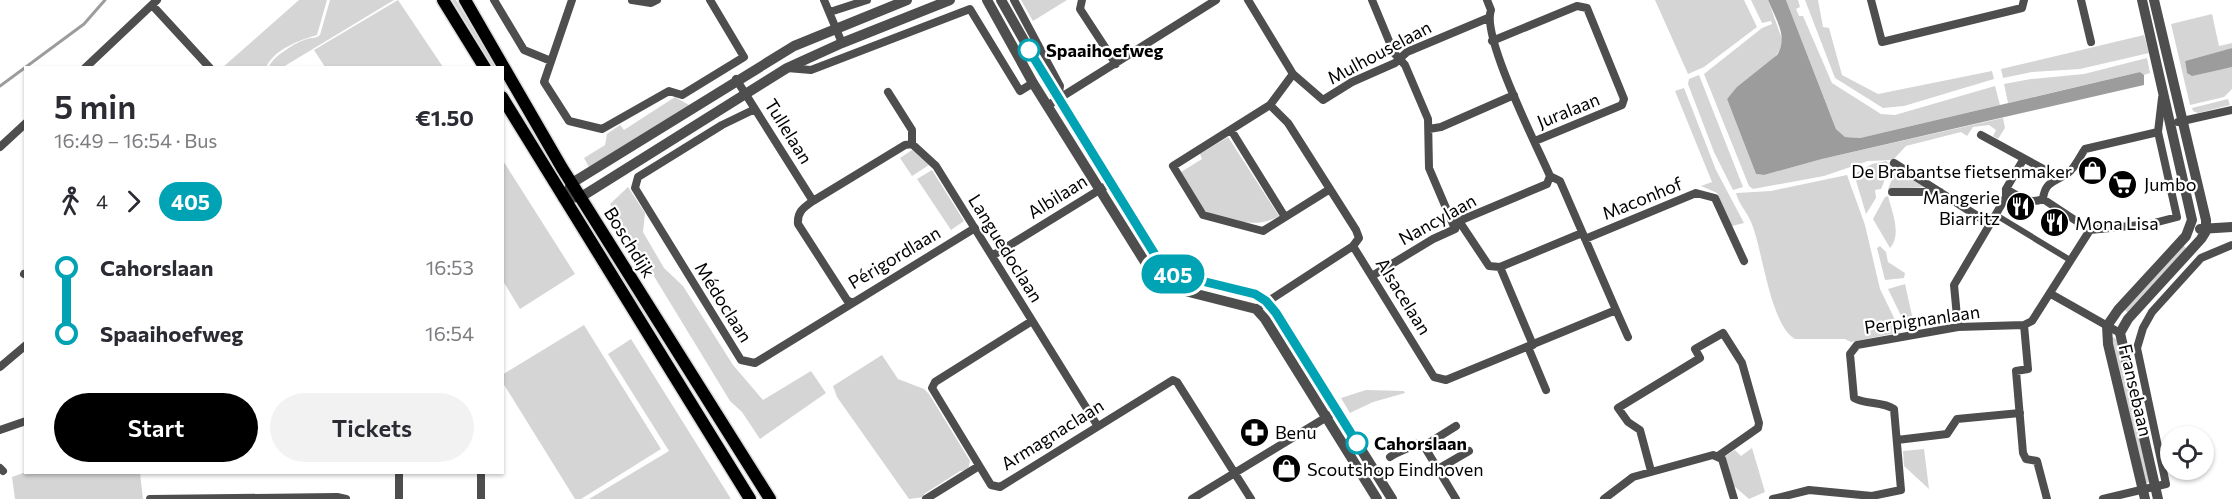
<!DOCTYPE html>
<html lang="en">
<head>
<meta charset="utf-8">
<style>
	body { margin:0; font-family:Commissioner,sans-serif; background:#f2f2f3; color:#2b2b33; height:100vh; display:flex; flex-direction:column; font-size:22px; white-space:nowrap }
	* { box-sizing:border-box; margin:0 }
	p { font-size:20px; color:#7c7c81 }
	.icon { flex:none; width:33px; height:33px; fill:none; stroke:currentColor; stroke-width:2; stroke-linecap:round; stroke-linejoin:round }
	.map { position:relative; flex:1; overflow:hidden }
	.sheet { position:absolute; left:24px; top:66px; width:480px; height:408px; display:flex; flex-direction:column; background:#fff; border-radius:0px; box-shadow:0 2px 4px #0004 }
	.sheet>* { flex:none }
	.badge { padding:0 12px; border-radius:20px; font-size:21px; line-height:39px }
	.controls { position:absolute; left:2160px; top:426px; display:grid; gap:12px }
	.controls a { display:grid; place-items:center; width:54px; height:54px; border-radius:50%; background:#fff; box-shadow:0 2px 4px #0004; font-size:30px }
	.map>.badge { position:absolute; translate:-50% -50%; box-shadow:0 0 0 3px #fff }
	.legs { display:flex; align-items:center; gap:9px; height:66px; padding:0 30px; font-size:20px }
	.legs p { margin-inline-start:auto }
	.head { display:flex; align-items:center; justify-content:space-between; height:102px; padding:0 30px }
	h1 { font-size:33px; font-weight:600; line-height:45px }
	.action { display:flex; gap:12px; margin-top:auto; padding:12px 30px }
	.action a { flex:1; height:69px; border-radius:36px; background:#000; color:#fff; font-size:24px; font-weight:600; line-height:69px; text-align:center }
	.action a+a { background:#f2f2f3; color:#2b2b33 }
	ul { padding:0 30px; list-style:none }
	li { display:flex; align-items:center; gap:21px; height:66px; font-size:22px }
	li i { display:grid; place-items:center; width:9px; height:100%; margin:0 8px; background:currentColor }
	li i::after { content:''; width:15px; height:15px; margin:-8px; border:4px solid; border-radius:50%; background:#fff }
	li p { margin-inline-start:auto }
	li:first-child i { background:linear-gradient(#0000 50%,currentColor 0) }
	li:last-child i { background:linear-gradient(currentColor 50%,#0000 0) }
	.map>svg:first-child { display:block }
</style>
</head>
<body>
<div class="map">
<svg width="2232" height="499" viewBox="0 0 2232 499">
	<rect width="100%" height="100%" fill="#fff"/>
	<path fill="#d5d5d5" d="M 299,0 L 327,0 L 317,35 C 300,40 275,49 266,67 L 223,67 Z
		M 330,0 L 394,0 L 283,67 L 269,67 C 272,57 296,42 307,39 C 313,37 315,39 320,35 Z
		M 398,0 L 443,67 L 325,67 L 314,50 Z
		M 452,0 L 456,0 L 496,67 L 493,67 Z
		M 1021,0 L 1067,0 L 1033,21 Z
		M 1655,0 L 1744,0 L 1757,27 L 1704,67 L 1688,74 Z
		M 1751,0 L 1768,0 L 1783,42 C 1779,62 1741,82 1727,99 L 1756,174 L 1764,175 L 1822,159 L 2003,118 L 2005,128 L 1998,139 L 1993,136 L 1996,130 L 1989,125 L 1973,127 L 1967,136 L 1961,132 L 1906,146 L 1893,160 L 1868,161 L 1824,176 L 1753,189 L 1749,186 L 1704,74 L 1762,28 L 1772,24 L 1771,21 L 1762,23 Z
		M 1786,0 L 1798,0 L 1800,7 L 1796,9 L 1799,16 L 1803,16 L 1832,83 L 1881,114 L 1895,115 L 1995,86 L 2000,105 L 1860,138 L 1845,137 L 1836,129 Z
		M 1805,0 L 1818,0 L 1823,27 L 1829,28 L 1842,75 L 1878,94 L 1992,71 L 1994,79 L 1904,106 L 1883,108 L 1835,78 Z
		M 2212,14 L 2219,46 L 2232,43 L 2232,48 L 2185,61 L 2187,73 L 2232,67 L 2232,89 L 2224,97 L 2190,105 L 2171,24 Z
		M 2144,35 L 2149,53 L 2080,69 L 2032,72 L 2003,78 L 2001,69 Z
		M 2147,58 L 2150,73 L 2144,75 L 2140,72 L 2008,103 L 2004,84 L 2031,79 L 2084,74 Z
		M 1699,75 L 1743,187 L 1733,190 L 1714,152 L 1688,84 L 1689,79 Z
		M 1684,88 L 1716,170 L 1744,223 L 1732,226 L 1717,193 L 1701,186 L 1712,182 L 1675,91 Z
		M 675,97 L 689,105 L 589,167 L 584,158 L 605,145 L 607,134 L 620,125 L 624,130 Z
		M 2228,99 L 2230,105 L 2198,113 L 2193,111 L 2192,108 Z
		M 1228,137 L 1279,216 C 1256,230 1232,219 1207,214 L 1181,172 L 1202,159 L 1200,154 Z
		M 912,150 L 929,165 L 912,176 L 900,158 Z
		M 502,159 L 575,274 L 520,309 L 503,281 Z
		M 1886,161 L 1891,165 L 1881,189 L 1875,190 L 1876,198 L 1866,214 L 1854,174 L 1872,164 Z
		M 1897,167 L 1927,187 L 1888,189 Z
		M 932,170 L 964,221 L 951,230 L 917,179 Z
		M 1847,175 L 1865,225 L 1880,289 L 1901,332 L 1851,342 L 1845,339 L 1795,339 C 1769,323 1763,249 1751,222 C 1747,212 1738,203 1736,193 L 1771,191 Z
		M 628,187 L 645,213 L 643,232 L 664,268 L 683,286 L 733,365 L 763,400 L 811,371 L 826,393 L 760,439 L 742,412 L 730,401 L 610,204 Z
		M 1888,196 C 1892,212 1902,234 1890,248 L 1873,219 L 1885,197 Z
		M 2182,244 L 2187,249 L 2128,313 L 2123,308 Z
		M 1880,246 L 1886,252 L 1888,262 L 1905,273 L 1904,278 L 1885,280 L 1877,248 Z
		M 1905,284 L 1915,329 L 1908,330 L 1888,289 Z
		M 584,325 L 661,449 L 581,499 L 575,499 L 503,383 L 502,375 Z
		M 2113,337 L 2117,340 L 2150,482 L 2146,483 L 2111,339 Z
		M 631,339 L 731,499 L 589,499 L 669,451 L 608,354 Z
		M 882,355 L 898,379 L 924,389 L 929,394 L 970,461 L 968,470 L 960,471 L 924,494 L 925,497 L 909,499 L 837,397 L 833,386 Z
		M 1366,390 L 1404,391 L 1405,393 L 1373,402 L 1350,413 L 1341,398 Z
		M 1752,448 L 1765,492 L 1749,499 L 1734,486 L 1724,457 L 1735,450 L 1741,456 Z
		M 1924,449 L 1929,489 L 1904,466 L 1903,451 Z
		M 26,472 L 140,473 L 143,499 L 15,499 L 12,477 Z"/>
	<path fill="#9c9c9c" d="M 1768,0 L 1786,0 L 1836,129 L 1845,137 L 1860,138 L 2140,72 L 2144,75 L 2144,85 L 1822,159 L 1764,175 L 1756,174 L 1727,99 L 1737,87 L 1777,55 C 1789,37 1775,18 1768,0 Z
		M 2232,48 L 2232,67 L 2192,76 L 2187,73 L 2185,61 Z"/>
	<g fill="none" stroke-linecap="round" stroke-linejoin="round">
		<path stroke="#9c9c9c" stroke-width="3" d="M 0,86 L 84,24 L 105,0"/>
		<defs>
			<path id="primary" d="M 443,0 L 485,68
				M 465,0 L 562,168 L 770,499
				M 502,97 L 750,499"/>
		</defs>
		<use href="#primary" stroke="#dbdbdb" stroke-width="15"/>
		<path stroke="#4e4e4e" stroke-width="6" d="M 1996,215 L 2070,260"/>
		<path stroke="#4e4e4e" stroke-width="8" d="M 494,0 L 524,50 L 551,61
			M 572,0 L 544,82 L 569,121 L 602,129 L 669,91 L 682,95 L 744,57 L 710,0
			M 632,0 L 651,3 L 657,0
			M 824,0 L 842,43
			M 1014,0 L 1060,86 L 1058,100
			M 1082,0 L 1080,9 L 1116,64
			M 1248,0 L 1293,74 L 1323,100 L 1352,82 L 1395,63 L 1407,52 L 1488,18
			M 1372,0 L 1394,53 L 1405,65 L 1428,119 L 1429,168 L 1455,229
			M 1871,0 L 1882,42 L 2022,8 L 2024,0
			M 2081,0 L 2091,42
			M 152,5 L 210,68
			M 830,12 L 867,0
			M 1492,41 L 1577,6 L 1587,8 L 1624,99 L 1622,105 L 1535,141
			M 85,68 L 157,0
			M 787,68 L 811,70 L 970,9 L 1020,91 L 1033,83
			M 1293,74 L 1270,105 L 1173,166 L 1203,215 L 1263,231 L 1330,189
			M 736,79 L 813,201
			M 888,92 L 912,130 L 912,144 L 936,166 L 1097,425
			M 1270,105 L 1288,123 L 1356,230 L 1359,238 L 1353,246
			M 1047,106 L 1216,0
			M 755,109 L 722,125 L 638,177 L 635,188 L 741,360 L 755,363 L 975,228
			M 2178,122 L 2232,110
			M 1429,129 L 1441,127 L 1514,95
			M 1231,130 L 1285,217
			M 1981,135 L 2058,177
			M 0,147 L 26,123
			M 1894,163 L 1990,224
			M 2006,189 C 2019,196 2028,205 2043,199 C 2045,181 2055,182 2068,173 C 2075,168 2080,156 2085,149 L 2158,132
			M 1892,192 L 1940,192
			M 2043,199 L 2090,230 L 2150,224 L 2177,217 L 2158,132 L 2162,98
			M 1459,221 L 1489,266 L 1500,267 L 1582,233
			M 1585,239 L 1696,193 L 1715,198 L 1744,261
			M 992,256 L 1109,184
			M 1500,267 L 1533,345
			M 24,274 L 26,275
			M 1372,276 L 1433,239 L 1455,229 L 1459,221 L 1547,184 L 1550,176
			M 2051,294 L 2120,333
			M 852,303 L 847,300 L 798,224 C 797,212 803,208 813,201 L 905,145 L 912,144
			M 1256,309 L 1353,246 L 1434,377 L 1446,380 L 1616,310 L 1560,181 L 1550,176 C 1537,146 1481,36 1491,10 L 1487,0
			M 1616,310 L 1628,337
			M 1032,321 L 935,382 L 932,388 L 991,485 L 1000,487 L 1173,380 L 1177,382 L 1251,499
			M 2024,325 L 2028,369 L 2016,371 L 2023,453 L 2026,459 L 2037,461 L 2047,499
			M 1958,327 L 1954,285 L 2006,197 L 2006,189 L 2023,160
			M 1528,347 L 1546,390
			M 0,367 L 26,345
			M 0,430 L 26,421
			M 1897,440 L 1947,434 L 1957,419 L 2020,413
			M 1424,446 L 1456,499
			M 1390,457 C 1400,450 1409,449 1418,443 L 1424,446 L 1456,426
			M 0,468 L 3,471
			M 1438,469 L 1469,451
			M 1651,471 L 1640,430 L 1628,422 L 1618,408 L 1700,358 L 1695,349 L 1723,333 L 1742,363 L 1759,423 L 1758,428 L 1718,456
			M 399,472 L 399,499
			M 481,472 L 481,499
			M 150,499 L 337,497 L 346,499
			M 926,499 L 979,466
			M 1192,499 L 1330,415
			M 1604,499 L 1633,477 L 1713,455 L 1722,459 L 1734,499
			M 1773,499 L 1809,490 L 1872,496
			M 1872,499 L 1872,496 L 1901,490 L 1894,409 C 1882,401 1867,405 1854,398 L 1850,354 L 1857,345 L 1958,327 L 2024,325 L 2032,321 L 2090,230
			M 2103,499 L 2166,484 L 2137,348 L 2143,328 L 2152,312 L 2201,258 L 2232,245"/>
		<path stroke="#4e4e4e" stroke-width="10" d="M 987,0 L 1033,83 L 1155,278 L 1169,287 L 1256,309 L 1265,319 L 1377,499
			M 1001,0 L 1058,100 L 1162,266 L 1173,274 L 1255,294 L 1266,301 L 1276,313 L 1392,499
			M 2142,0 L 2192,220 L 2186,236 L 2118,310 L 2107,326 L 2108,344 L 2145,499
			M 2154,0 L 2206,220 L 2206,231 L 2201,239 L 2128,319 L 2120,333 L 2158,499
			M 569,189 L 572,183 L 794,46 L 907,0
			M 563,198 L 581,197 L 787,68 L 842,43 L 950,0
			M 2200,229 L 2232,227"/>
		<use href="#primary" stroke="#000" stroke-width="12"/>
	</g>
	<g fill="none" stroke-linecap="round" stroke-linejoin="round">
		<defs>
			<path id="line-1" d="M 1029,50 L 1162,266 L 1173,274 L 1255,294 L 1266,301 L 1276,313 L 1357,443"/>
		</defs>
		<use href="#line-1" stroke="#fff" stroke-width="14"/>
		<use href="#line-1" stroke="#00a3b4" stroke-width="9"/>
	</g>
	<defs>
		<symbol id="shop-disc" viewBox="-11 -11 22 22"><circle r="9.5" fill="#000" stroke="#fff"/><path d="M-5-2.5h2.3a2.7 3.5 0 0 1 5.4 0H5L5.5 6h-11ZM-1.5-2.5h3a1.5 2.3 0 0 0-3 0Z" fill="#fff"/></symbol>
		<symbol id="supermarket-disc" viewBox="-11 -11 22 22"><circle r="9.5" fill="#000" stroke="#fff"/><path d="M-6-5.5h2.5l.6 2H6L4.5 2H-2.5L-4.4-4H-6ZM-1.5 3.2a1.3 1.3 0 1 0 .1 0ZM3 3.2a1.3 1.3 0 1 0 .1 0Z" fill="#fff"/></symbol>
		<symbol id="restaurant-disc" viewBox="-11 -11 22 22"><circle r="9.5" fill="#000" stroke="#fff"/><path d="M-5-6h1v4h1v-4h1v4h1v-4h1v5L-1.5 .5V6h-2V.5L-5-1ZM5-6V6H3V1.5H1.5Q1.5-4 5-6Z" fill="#fff"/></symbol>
		<symbol id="pharmacy-disc" viewBox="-11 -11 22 22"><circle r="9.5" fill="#000" stroke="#fff"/><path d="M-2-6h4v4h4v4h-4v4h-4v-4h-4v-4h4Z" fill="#fff"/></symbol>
	</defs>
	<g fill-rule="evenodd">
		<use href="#shop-disc" x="2076" y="154" width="33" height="33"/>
		<use href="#supermarket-disc" x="2106" y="168" width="33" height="33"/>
		<use href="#restaurant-disc" x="2004" y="190" width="33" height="33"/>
		<use href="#restaurant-disc" x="2038" y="206" width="33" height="33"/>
		<use href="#pharmacy-disc" x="1238" y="416" width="33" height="33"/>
		<use href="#shop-disc" x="1270" y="452" width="33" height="33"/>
	</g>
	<g fill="#fff" stroke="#00a3b4" stroke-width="3">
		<circle cx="1029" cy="50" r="10"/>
		<circle cx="1357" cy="443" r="10"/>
	</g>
	<g text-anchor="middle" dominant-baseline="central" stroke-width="4.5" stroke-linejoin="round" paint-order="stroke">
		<g font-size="18" font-weight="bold" fill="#000" stroke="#fff" text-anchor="start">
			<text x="1046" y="50">Spaaihoefweg</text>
			<text x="1374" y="443">Cahorslaan</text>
		</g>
		<g font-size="18" fill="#000" stroke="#fff">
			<text transform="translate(1379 52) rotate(-28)">Mulhouselaan</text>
			<text transform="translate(1568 110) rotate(-22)">Juralaan</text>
			<text transform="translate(789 131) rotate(58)">Tullelaan</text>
			<text transform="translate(1057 196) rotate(-32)">Albilaan</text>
			<text transform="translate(1642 198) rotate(-22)">Maconhof</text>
			<text transform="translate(1437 219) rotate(-29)">Nancylaan</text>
			<text transform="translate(630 242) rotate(58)">Boschdijk</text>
			<text transform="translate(1006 248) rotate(58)">Languedoclaan</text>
			<text transform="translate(894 257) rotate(-31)">Périgordlaan</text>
			<text transform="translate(1404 296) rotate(58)">Alsacelaan</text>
			<text transform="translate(724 302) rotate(58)">Médoclaan</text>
			<text transform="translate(1922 319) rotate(-8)">Perpignanlaan</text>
			<text transform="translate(2136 390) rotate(77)">Fransebaan</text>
			<text transform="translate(1052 434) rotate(-32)">Armagnaclaan</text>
		</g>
		<g font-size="18" fill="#000" stroke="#fff" text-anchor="start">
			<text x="2072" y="171" text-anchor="end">De Brabantse fietsenmaker</text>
			<text x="2144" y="184">Jumbo</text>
			<text x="2000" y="197" text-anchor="end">Mangerie<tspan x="2000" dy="21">Biarritz</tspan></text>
			<text x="2075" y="223">Mona Lisa</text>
			<text x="1275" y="432">Benu</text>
			<text x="1307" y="469">Scoutshop Eindhoven</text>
		</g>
	</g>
</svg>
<div class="controls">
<a><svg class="icon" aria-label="locate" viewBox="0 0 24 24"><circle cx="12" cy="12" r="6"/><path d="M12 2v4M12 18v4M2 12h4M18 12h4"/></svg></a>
</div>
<b class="badge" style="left:1173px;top:274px;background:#00a3b4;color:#fff">405</b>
<section class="sheet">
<div class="head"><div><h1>5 min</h1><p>16:49 – 16:54 · Bus</p></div><b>€1.50</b></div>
<div class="legs"><svg class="icon" aria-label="walk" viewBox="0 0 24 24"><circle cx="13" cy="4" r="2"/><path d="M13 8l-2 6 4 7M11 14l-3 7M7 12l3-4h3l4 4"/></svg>4<svg class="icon" aria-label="forward" viewBox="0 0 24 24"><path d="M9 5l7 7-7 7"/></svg><b class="badge" style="background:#00a3b4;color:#fff">405</b></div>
<ul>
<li><i style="color:#00a3b4"></i><b>Cahorslaan</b><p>16:53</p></li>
<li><i style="color:#00a3b4"></i><b>Spaaihoefweg</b><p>16:54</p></li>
</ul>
<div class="action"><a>Start</a><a>Tickets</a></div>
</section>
</div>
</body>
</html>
